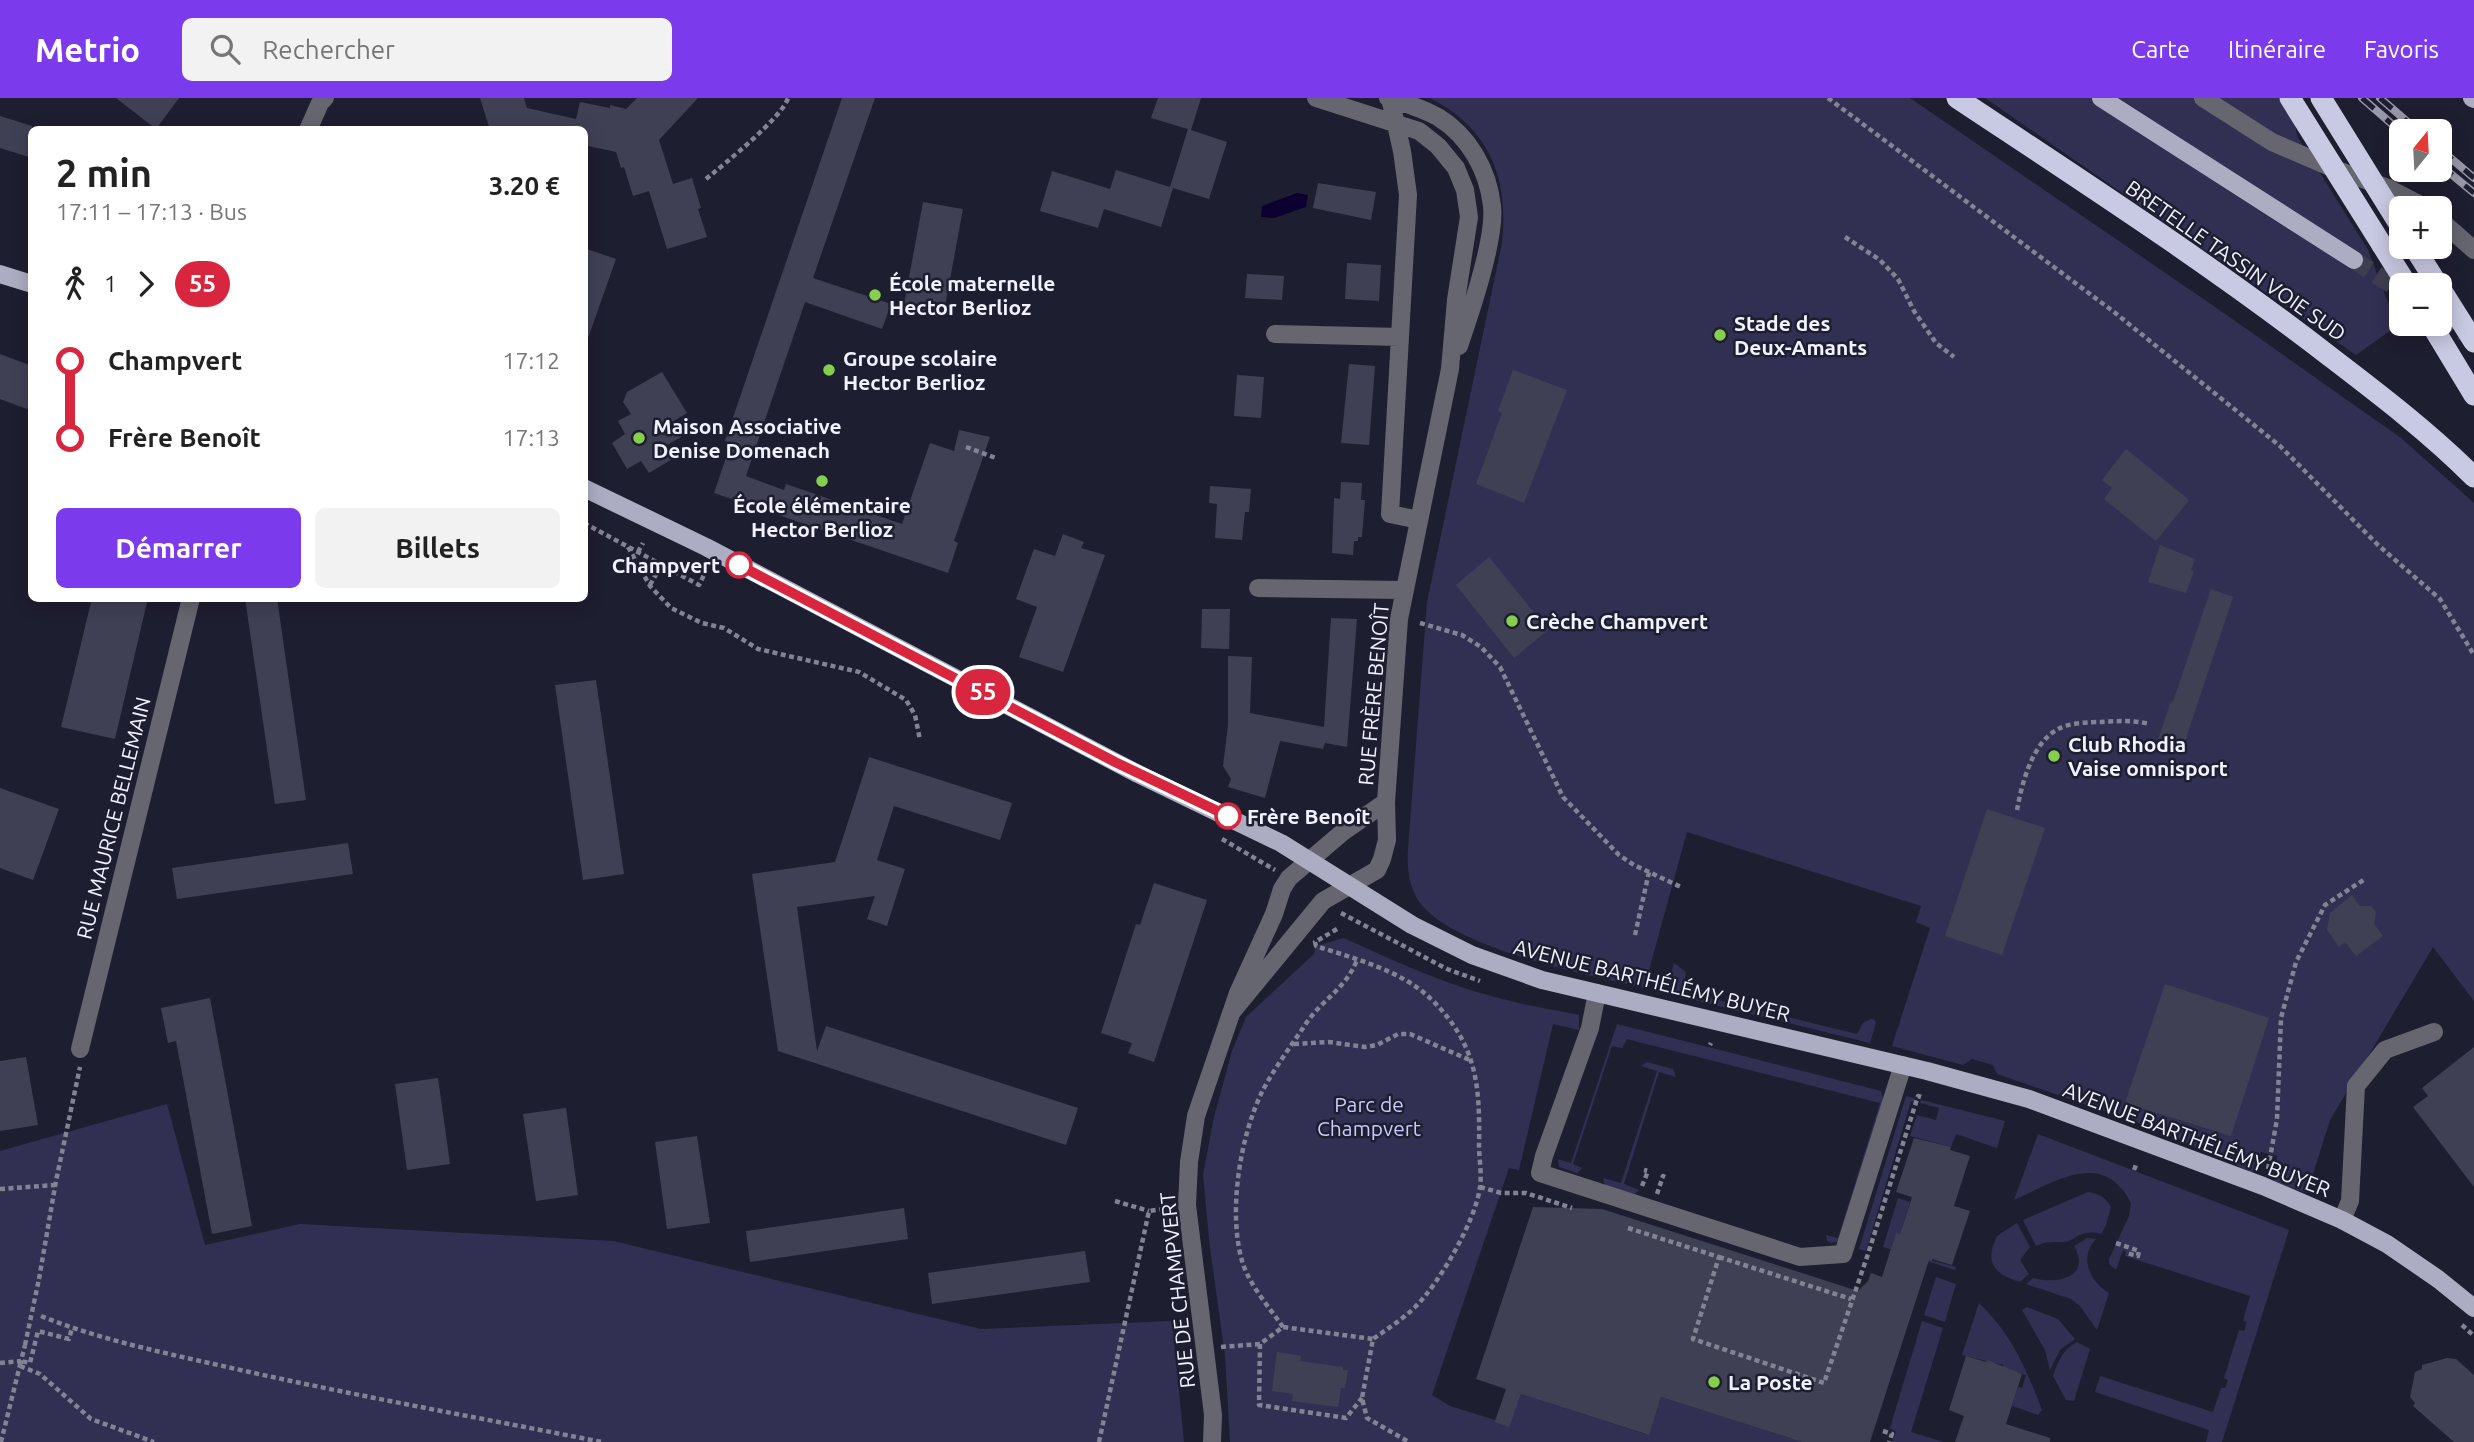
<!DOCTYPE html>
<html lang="fr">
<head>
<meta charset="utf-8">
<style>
	body { margin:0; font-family:Ubuntu,sans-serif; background:#f2f2f2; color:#222; height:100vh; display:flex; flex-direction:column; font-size:26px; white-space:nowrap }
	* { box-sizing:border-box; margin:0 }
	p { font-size:23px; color:#767676 }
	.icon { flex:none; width:38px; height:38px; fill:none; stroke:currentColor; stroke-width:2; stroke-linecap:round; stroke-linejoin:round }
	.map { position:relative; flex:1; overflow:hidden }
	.drawer { position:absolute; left:28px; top:28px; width:560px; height:476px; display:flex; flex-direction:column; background:#fff; border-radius:10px; box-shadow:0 4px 18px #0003 }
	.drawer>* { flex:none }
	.badge { padding:0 14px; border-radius:23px; font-size:24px; line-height:46px }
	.needle { width:46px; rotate:18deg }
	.fabs { position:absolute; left:2389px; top:21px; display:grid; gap:14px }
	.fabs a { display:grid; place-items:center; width:63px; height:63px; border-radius:10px; background:#fff; box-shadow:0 4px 18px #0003; font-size:35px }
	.map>.badge { position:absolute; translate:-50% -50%; box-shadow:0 0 0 4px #fff }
	.legs { display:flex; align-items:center; gap:10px; height:77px; padding:0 28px; font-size:23px }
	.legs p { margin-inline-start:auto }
	.head { display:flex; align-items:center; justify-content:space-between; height:119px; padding:0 28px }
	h1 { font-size:38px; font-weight:700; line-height:52px }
	.primary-button { display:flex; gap:14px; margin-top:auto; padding:14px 28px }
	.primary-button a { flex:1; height:80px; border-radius:10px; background:#7c3aed; color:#fff; font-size:28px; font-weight:700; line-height:80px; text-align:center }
	.primary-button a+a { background:#f2f2f2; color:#222 }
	ul { padding:0 28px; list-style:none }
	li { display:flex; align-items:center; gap:24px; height:77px; font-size:26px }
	li i { display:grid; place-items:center; width:10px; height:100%; margin:0 9px; background:currentColor }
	li i::after { content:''; width:18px; height:18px; margin:-9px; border:5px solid; border-radius:50%; background:#fff }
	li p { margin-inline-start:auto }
	li:first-child i { background:linear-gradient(#0000 50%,currentColor 0) }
	li:last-child i { background:linear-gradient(currentColor 50%,#0000 0) }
	header { display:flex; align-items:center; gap:42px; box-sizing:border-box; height:98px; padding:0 35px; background:#7c3aed; color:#fff }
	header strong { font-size:33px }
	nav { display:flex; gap:38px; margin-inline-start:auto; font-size:24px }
	.search { width:490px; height:63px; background:#f2f2f2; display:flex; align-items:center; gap:18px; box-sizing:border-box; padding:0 24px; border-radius:10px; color:#767676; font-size:26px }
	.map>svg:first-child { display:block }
</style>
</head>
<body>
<header>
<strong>Metrio</strong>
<div class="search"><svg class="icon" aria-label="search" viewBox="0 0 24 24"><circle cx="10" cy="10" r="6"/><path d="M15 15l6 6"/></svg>Rechercher</div>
<nav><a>Carte</a><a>Itinéraire</a><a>Favoris</a></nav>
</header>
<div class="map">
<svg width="2474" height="1344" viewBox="0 0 2474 1344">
	<rect width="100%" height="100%" fill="#1e1e31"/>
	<path fill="#313053" d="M 1430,0 L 1910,0 L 2218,211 L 2401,340 L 2474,405 L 2474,903 L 2433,849 L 2330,1022 L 2307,1095 L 2274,1084 L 2277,1058 L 2261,1054 L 2253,1075 L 2153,1030 L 1997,976 L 1993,967 L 1972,961 L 1963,967 L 1892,948 L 1930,830 L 1916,824 L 1921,808 L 1687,734 L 1644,890 C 1589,877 1449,850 1418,802 C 1408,786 1407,769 1408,751 L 1427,504 L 1502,145 C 1509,80 1490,31 1430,0 Z
		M 1985,0 L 2279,0 L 2294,18 L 2297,38 L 2368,152 L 2397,228 L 2356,257 Z
		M 1344,840 C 1398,865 1453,890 1511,903 C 1533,909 1557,912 1579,917 L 1579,932 L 1553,926 L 1519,1072 L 1509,1070 L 1432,1297 L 1450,1308 L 1495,1322 L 1503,1301 L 1518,1305 L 1521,1296 L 1648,1337 L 1661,1299 L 1802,1344 L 1230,1344 L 1225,1257 L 1210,1150 L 1203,1077 L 1214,1019 L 1232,953 L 1246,919 L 1314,856 L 1316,848 Z
		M 1674,865 L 1686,874 L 1683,889 L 1685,894 L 1857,936 L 1863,925 L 1871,921 L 1875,922 L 1876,925 L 1870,945 L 1665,895 Z
		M 1617,926 L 1881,993 L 1884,1003 L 1840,1143 L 1832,1145 L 1827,1143 L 1826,1137 L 1838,1140 L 1880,1005 L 1627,941 L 1622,950 L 1612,948 L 1573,1066 L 1582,1070 L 1577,1075 L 1559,1069 L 1558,1061 L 1571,1065 Z
		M 1647,964 L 1673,971 L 1676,979 L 1659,974 L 1624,1086 L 1639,1092 L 1635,1096 L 1630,1097 L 1605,1088 L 1603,1080 L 1621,1085 L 1657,973 L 1641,968 Z
		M 1906,998 L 1915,1000 L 1914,1004 L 1911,1003 L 1866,1153 L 1859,1151 Z
		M 1921,1002 L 2005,1023 L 1997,1050 L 1956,1036 L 1951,1049 L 1910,1038 L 1917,1017 L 1936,1022 L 1939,1010 L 1920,1005 Z
		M 167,1006 L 205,1147 L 300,1126 L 613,1143 L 981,1231 L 1172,1223 L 1184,1344 L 0,1344 L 0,1053 Z
		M 2038,1036 L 2289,1132 L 2222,1344 L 2206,1344 L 2209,1332 L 2095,1294 L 2100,1278 L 2213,1314 L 2221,1290 L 2225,1290 L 2228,1282 L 2224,1280 L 2239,1232 L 2244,1233 L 2247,1224 L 2243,1223 L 2250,1198 L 2125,1158 L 2126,1154 L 2123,1152 L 2116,1172 L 2109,1166 L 2109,1161 L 2129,1118 L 2131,1105 C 2103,1050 2054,1084 2014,1102 Z
		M 2088,1094 C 2099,1096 2106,1099 2111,1109 L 2106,1127 L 2101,1136 C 2079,1130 2077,1143 2063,1144 C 2052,1144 2046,1143 2036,1148 L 2023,1122 Z
		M 1898,1100 L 1910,1104 L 1900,1136 L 1896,1135 L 1892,1147 L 1916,1155 L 1915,1158 L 1956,1169 L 1955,1172 L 1883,1149 Z
		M 2017,1125 L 2030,1149 L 2020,1162 L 2029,1176 L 2020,1184 C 1994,1176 1984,1165 1997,1138 Z
		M 2087,1140 L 2096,1141 C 2079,1159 2089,1183 2109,1195 L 2097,1232 L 2080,1208 L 2071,1201 L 2026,1186 L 2033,1180 C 2057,1187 2092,1179 2074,1148 Z
		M 1936,1179 L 1956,1186 L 1945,1224 L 1924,1217 Z
		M 1979,1205 C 2012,1237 2026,1270 2042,1312 L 2038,1317 L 2012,1308 L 2018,1289 L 2022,1290 L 2026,1277 L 2003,1270 L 2003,1267 L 1962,1257 Z
		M 2027,1209 L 2058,1221 L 2075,1241 L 2060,1252 L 2050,1272 L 2045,1252 L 2022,1212 Z
		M 1922,1223 L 1943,1230 L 1911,1334 L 1944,1344 L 1892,1344 L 1896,1334 L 1890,1330 Z
		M 2077,1244 L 2090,1251 L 2074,1303 L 2066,1302 L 2053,1278 C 2058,1263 2063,1251 2077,1244 Z"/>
	<path fill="#0b002f" d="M 1297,95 L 1308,97 L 1306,109 L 1274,120 L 1261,119 L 1262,108 Z"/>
	<path fill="#404055" d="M 116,0 L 179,0 L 156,31 Z
		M 480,0 L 524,0 L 527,10 L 576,21 L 580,4 L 610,10 L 610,7 L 626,11 L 637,0 L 698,0 L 659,42 L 673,86 L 692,80 L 701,110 L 698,111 L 707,139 L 667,151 L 649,93 L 633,98 L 624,69 L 621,70 L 616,54 L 584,47 L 584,32 L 490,32 Z
		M 842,0 L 875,0 L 813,180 L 891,206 L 882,231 L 805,204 L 746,378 L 784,392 L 786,386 L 902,426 L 930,345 L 954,353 L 959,332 L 990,339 L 954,443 L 958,445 L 948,475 L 714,395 L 731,345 L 725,343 Z
		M 1158,0 L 1201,0 L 1191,32 L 1151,20 Z
		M 0,18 L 32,28 L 32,60 L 0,50 Z
		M 1188,31 L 1227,44 L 1209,101 L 1173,90 L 1161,129 L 1104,111 L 1098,130 L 1040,113 L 1052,73 L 1110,91 L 1116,72 L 1170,89 Z
		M 1318,85 L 1376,94 L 1371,122 L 1313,110 Z
		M 923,104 L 963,111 L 943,219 L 903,212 Z
		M 584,150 L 616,161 L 587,243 L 584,242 Z
		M 1347,165 L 1381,167 L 1379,203 L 1345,201 Z
		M 1247,176 L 1284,178 L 1282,202 L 1245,200 Z
		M 0,256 L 32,268 L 32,313 L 0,301 Z
		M 1349,266 L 1375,268 L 1369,347 L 1341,345 Z
		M 1513,272 L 1567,292 L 1524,405 L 1476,386 L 1502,315 L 1498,313 Z
		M 662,274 L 687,315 L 672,324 L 681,339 L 667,347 L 674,360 L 649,375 L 641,363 L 627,371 L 612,345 L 625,336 L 618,323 L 631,316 L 623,304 L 627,294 Z
		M 1237,277 L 1264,279 L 1261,320 L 1234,318 Z
		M 2126,351 L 2189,402 L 2156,443 L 2104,401 L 2112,390 L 2102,382 Z
		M 1341,384 L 1362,385 L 1361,402 L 1365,402 L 1362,439 L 1358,439 L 1358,443 L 1354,443 L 1353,457 L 1332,455 L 1334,400 L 1340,401 Z
		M 1210,388 L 1251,391 L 1249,414 L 1245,414 L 1242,442 L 1215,440 L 1217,406 L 1209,405 Z
		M 1063,436 L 1084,444 L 1081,450 L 1105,457 L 1063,574 L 1019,559 L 1037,509 L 1016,501 L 1034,451 L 1055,458 Z
		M 2160,447 L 2195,461 L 2191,472 L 2194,473 L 2186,495 L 2148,484 Z
		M 1489,459 L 1548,532 L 1514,560 L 1456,487 Z
		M 2211,491 L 2233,499 L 2181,655 L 2156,648 L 2171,603 L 2173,604 Z
		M 92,500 L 148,500 L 115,641 L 61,629 Z
		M 245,500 L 277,500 L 306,702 L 275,706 Z
		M 1202,511 L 1230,511 L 1229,551 L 1201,550 Z
		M 1331,520 L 1357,521 L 1347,649 L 1325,645 L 1323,651 L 1280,643 L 1265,700 L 1228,689 L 1231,681 L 1223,668 L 1228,627 L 1228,558 L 1252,559 L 1250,615 L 1324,629 Z
		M 596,582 L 624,776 L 583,782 L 555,587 Z
		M 869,659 L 1012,705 L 1000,742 L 894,708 L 877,762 L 905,771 L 887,828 L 867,821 L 875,798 L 797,809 L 817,953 L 826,928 L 1078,1010 L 1066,1047 L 778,953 L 752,776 L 835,764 Z
		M 0,690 L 59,711 L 33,782 L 0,770 Z
		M 1987,711 L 2045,730 L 2002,857 L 1945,838 Z
		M 348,745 L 353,776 L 177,801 L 172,770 Z
		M 1154,785 L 1207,802 L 1154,964 L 1128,955 L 1132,945 L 1101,935 L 1136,826 L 1140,827 Z
		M 2352,797 L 2360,808 L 2371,808 L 2376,814 L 2374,826 L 2383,838 L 2356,858 L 2345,844 L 2339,849 L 2327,832 L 2330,815 Z
		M 2165,886 L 2269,920 L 2231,1038 L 2125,1005 Z
		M 210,900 L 252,1128 L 212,1136 L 176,943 L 168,945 L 161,910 Z
		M 2474,949 L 2474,1089 L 2413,1009 L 2428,998 L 2422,990 Z
		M 26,959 L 38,1027 L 0,1033 L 0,963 Z
		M 438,980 L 450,1066 L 407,1072 L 395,986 Z
		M 566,1010 L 578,1097 L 536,1103 L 523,1016 Z
		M 697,1038 L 710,1125 L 667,1131 L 655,1044 Z
		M 1914,1040 L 1951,1049 L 1950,1052 L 1970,1058 L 1954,1108 L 1970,1113 L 1952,1167 L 1932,1161 L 1932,1163 L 1929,1162 L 1870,1344 L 1802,1344 L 1661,1299 L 1649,1337 L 1521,1296 L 1509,1329 L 1495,1324 L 1506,1291 L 1476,1281 L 1533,1109 L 1602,1111 L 1858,1193 L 1868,1183 L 1871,1175 L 1882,1179 L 1896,1135 L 1900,1136 L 1912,1099 L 1896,1094 Z
		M 904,1110 L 908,1141 L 750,1164 L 746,1133 Z
		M 1085,1153 L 1090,1184 L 932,1206 L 928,1175 Z
		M 1277,1254 L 1301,1258 L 1300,1263 L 1343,1269 L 1343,1272 L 1348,1272 L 1345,1290 L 1341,1290 L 1338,1309 L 1292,1303 L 1293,1296 L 1272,1293 Z
		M 1966,1258 L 1986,1264 L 1987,1262 L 2022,1276 L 2006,1326 L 2050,1340 L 2050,1344 L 1955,1344 L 1964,1318 L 1949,1312 Z
		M 2447,1260 L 2456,1261 L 2474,1277 L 2474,1344 L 2454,1344 L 2413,1308 L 2415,1305 L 2410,1299 L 2415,1274 L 2422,1271 L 2422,1267 Z"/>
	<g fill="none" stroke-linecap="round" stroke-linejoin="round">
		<path stroke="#3e3e50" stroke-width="18" stroke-dasharray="18 9" stroke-linecap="butt" d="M 2354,162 L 2401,193
			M 2440,218 L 2468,237"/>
		<path stroke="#838394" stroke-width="4.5" stroke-dasharray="5 3.5" stroke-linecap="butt" d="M 1828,0 L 2114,214 L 2280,348 L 2378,447 L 2440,501 L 2474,557
			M 706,81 C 724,66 782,20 788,0
			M 1845,139 L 1880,162 L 1898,181 L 1914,213 L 1936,245 L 1954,259
			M 966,349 L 996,360
			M 584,425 L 699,487 L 704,477
			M 628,449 L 650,488 L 671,510 L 702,525 L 724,530 L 758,551 L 859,574 L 906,602 L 915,617 L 920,642
			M 638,454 L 643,445
			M 650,487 L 662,466
			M 1420,525 L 1462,537 L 1481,549 L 1500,569 L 1563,699 L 1619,757 L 1634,767 L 1683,790
			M 2017,712 C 2022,685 2032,645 2058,631 C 2069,625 2089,624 2101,624 C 2118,623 2134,622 2150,626
			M 1222,741 L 1275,772
			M 1341,815 L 1447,871 L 1480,883
			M 1337,831 L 1315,844 L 1316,848 C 1355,861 1401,872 1431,901 C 1477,946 1480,987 1479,1047 C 1479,1060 1482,1075 1480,1089 C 1476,1122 1439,1186 1415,1209 C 1402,1222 1387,1231 1373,1241 L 1362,1300 L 1367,1320 L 1409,1344
			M 1635,837 L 1649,774
			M 1294,946 L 1329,944 L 1365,949 L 1377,947 L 1398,936 L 1410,936 L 1472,963
			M 1710,947 L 1711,945
			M 2268,1071 L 2277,1021 L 2281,920 L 2296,864 L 2325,807 L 2365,781
			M 2134,1072 L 2136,1067
			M 1642,1088 L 1648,1073 L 1644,1072
			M 1480,1089 L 1501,1095 L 1526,1095 L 1572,1110
			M 0,1091 L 55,1087
			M 1657,1096 L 1663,1078 L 1665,1079
			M 1115,1103 L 1149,1113
			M 1628,1130 L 1719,1159 L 1693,1241 L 1824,1285 L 1868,1156 L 1918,998 L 1921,999
			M 2116,1145 L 2139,1153 L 2138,1158 L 2126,1155
			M 1719,1159 L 1851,1201
			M 39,1181 L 56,1083 L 80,969
			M 41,1218 C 103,1243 170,1256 236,1271 C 357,1298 480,1320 602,1344
			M 2462,1227 L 2474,1238
			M 1283,1229 C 1269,1209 1251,1189 1243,1166 C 1227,1116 1240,1036 1264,990 C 1276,968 1291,948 1305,927 C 1322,901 1345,892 1357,862
			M 1260,1246 L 1259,1307 L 1346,1320 L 1362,1300
			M 1221,1249 L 1260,1246 L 1283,1229 L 1373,1241
			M 0,1265 L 21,1263 L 25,1247
			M 20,1268 L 40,1276 L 91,1321 L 154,1344
			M 1883,1333 L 1892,1336 L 1889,1344
			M 1,1344 L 21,1263 L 30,1265 L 38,1233 L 69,1241 L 72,1230
			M 1099,1344 L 1149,1113 L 1171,1110"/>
		<path stroke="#666670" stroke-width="18" d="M 1388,0 C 1405,5 1422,10 1438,19 C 1469,38 1488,72 1492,108 C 1496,140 1470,216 1459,248
			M 1390,0 L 1402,53 L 1408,97 L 1390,416 L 1419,422
			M 2203,0 L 2272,44 L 2337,72 L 2388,90 L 2426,110
			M 308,32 L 320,5 L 325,0
			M 2440,122 L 2474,152
			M 1275,236 L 1400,239
			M 1258,490 L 1404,492
			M 1597,895 L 1590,930 L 1544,1058 L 1540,1075 L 1800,1159 L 1843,1156 L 1903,967
			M 1231,915 L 1323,803 L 1377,772 L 1382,761 L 1387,742 L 1386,704 L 1399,521 L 1450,271 L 1456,202 L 1469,119 L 1465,92 L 1456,70 L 1438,48 L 1419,33 L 1316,0
			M 80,951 L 191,500
			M 2342,1122 L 2350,1103 L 2356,988 L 2385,952 L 2434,934
			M 1212,1344 L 1213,1317 L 1187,1107 L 1189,1064 L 1196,1018 L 1238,895 L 1274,816 L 1282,791 L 1289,780 L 1344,733 L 1386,704"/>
		<path stroke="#acadc2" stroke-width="18" d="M 2101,0 L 2354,162
			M 2472,0 L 2474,1
			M 0,176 L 32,186
			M 584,390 L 706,449 L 1138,676 L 1281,745 L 1412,827 L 1472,857 L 1542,882 L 1927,973 L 2029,1001 L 2263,1088 L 2342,1122 L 2387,1146 L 2438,1181 L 2474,1210"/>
		<path stroke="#c8c9e2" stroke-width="21" d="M 1957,0 C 2082,83 2209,165 2328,257 C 2379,296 2429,334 2474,379
			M 2382,147 L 2407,187
			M 2414,149 L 2438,187
			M 2440,190 L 2474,244
			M 2431,226 L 2474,297"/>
		<defs>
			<path id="rail" d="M 2362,0 L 2401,34
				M 2380,0 L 2418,33
				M 2440,51 L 2474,80
				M 2440,67 L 2474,95"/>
		</defs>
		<use href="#rail" stroke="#9898a8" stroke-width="8"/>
		<use href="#rail" stroke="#1e1e31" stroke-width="5" stroke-dasharray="16" stroke-linecap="butt"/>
		<path stroke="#838394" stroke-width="4.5" stroke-dasharray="5 3.5" stroke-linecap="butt" d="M 25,1247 L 39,1181"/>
		<path stroke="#c8c9e2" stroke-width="21" d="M 2290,0 L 2382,147
			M 2321,0 L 2401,129"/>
	</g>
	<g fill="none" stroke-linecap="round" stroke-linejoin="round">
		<defs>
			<path id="line-1" d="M 739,467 L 1115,664 L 1228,718"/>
		</defs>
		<use href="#line-1" stroke="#fff" stroke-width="16"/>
		<use href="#line-1" stroke="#d7263d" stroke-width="10"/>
	</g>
	<g fill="#86cf4c" stroke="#1e1e31" stroke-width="2.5">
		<circle cx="875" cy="197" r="7"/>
		<circle cx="1720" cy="237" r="7"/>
		<circle cx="829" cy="272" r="7"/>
		<circle cx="639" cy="340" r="7"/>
		<circle cx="822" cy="383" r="7"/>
		<circle cx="1512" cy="523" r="7"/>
		<circle cx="2054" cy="658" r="7"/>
		<circle cx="1714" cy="1284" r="7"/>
	</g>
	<g fill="#fff" stroke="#d7263d" stroke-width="3.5">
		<circle cx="739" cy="467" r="12"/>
		<circle cx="1228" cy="718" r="12"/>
	</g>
	<g text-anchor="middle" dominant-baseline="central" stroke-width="5" stroke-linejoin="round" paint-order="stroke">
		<g font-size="21" fill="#f1f1ff" stroke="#1e1e31">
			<text transform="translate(2236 162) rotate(35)">BRETELLE TASSIN VOIE SUD</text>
			<text transform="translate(1373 596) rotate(-85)">RUE FRÈRE BENOÎT</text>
			<text transform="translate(113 720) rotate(-76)">RUE MAURICE BELLEMAIN</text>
			<text transform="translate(1652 882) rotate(14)">AVENUE BARTHÉLÉMY BUYER</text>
			<text transform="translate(2197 1041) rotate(21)">AVENUE BARTHÉLÉMY BUYER</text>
			<text transform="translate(1177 1192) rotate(-96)">RUE DE CHAMPVERT</text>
		</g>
		<g font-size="21" font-weight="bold" fill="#f1f1ff" stroke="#1e1e31" text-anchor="start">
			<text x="889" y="185">École maternelle<tspan x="889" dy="24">Hector Berlioz</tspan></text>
			<text x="1734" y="225">Stade des<tspan x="1734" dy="24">Deux-Amants</tspan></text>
			<text x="843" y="260">Groupe scolaire<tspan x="843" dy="24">Hector Berlioz</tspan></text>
			<text x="653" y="328">Maison Associative<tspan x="653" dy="24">Denise Domenach</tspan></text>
			<text x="822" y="407" text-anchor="middle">École élémentaire<tspan x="822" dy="24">Hector Berlioz</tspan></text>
			<text x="1526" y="523">Crèche Champvert</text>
			<text x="2068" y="646">Club Rhodia<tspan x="2068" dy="24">Vaise omnisport</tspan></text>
			<text x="1728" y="1284">La Poste</text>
		</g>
		<g font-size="21" font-weight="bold" fill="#f1f1ff" stroke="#1e1e31" text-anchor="end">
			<text x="720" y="467">Champvert</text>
			<text x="1247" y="718" text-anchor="start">Frère Benoît</text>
		</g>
		<g font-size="21" fill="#c8c9fe" stroke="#1e1e31">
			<text x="1369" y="1006">Parc de<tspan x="1369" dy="24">Champvert</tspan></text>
		</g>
	</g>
</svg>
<div class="fabs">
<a><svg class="needle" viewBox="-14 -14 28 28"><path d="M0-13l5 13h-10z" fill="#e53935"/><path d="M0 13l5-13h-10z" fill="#767676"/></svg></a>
<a>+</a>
<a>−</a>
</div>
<b class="badge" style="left:983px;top:594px;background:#d7263d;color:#fff">55</b>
<section class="drawer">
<div class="head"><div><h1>2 min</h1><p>17:11 – 17:13 · Bus</p></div><b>3.20 €</b></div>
<div class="legs"><svg class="icon" aria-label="walk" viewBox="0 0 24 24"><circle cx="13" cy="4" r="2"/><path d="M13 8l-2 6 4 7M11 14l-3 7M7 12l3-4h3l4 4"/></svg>1<svg class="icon" aria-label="forward" viewBox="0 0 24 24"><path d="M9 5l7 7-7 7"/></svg><b class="badge" style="background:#d7263d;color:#fff">55</b></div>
<ul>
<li><i style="color:#d7263d"></i><b>Champvert</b><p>17:12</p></li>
<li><i style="color:#d7263d"></i><b>Frère Benoît</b><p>17:13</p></li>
</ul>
<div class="primary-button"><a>Démarrer</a><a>Billets</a></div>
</section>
</div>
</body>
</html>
